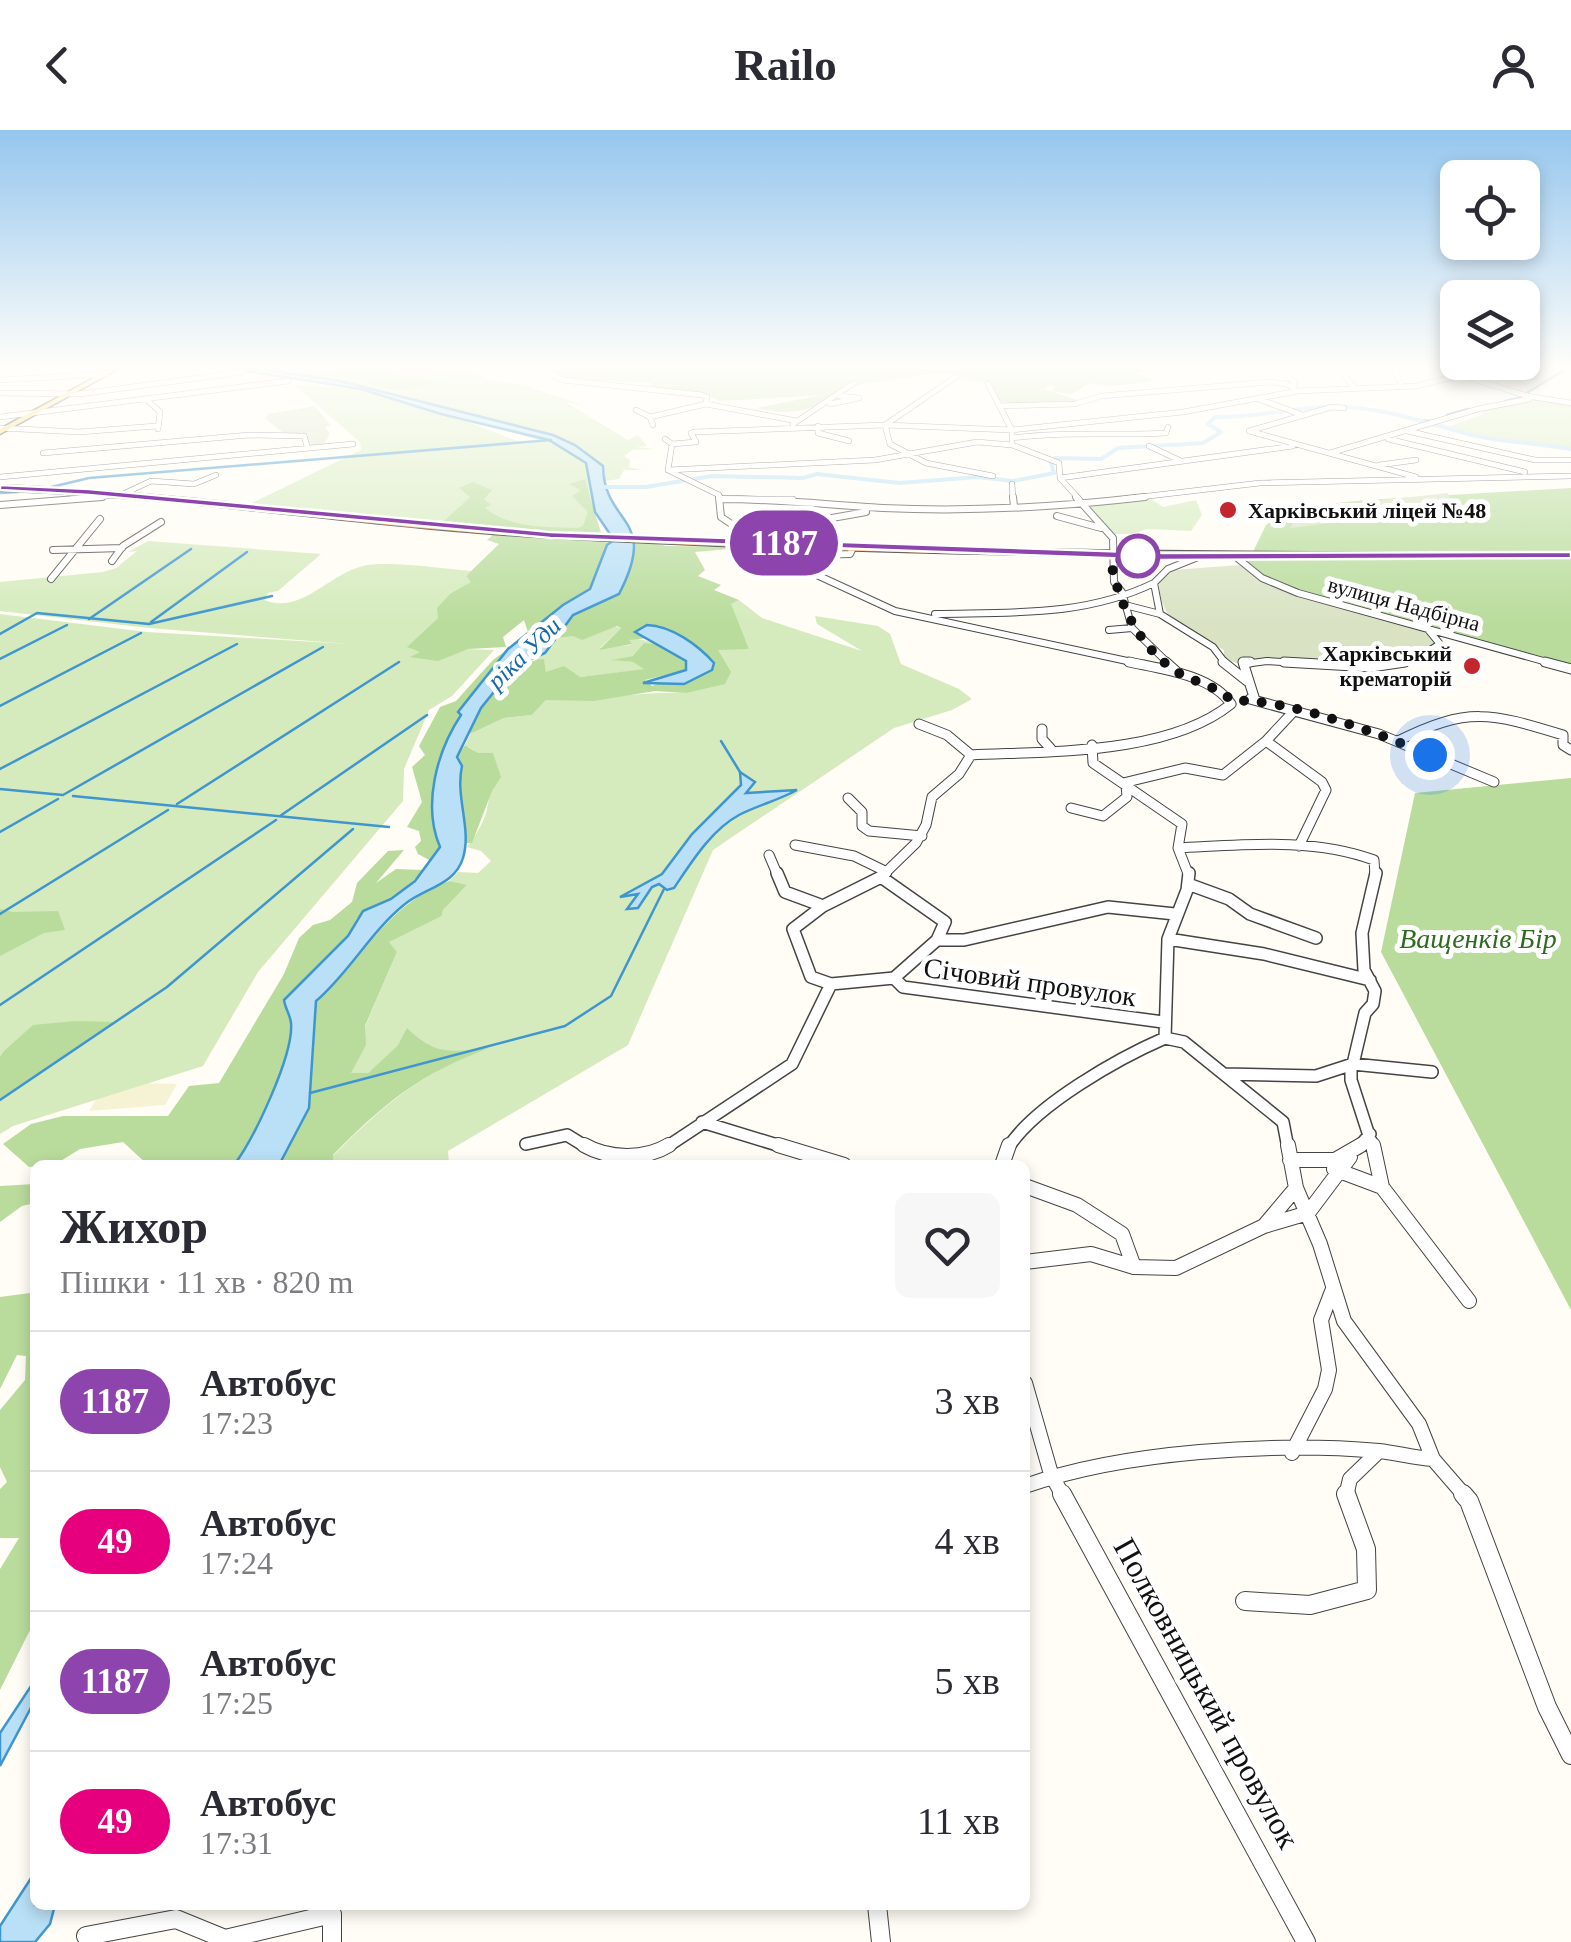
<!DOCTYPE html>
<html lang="uk">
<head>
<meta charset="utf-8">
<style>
	body { margin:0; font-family:"Times New Roman",serif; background:#f7f7f7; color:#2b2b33; height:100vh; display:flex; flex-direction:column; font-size:38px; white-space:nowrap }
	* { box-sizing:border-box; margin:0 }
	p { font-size:32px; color:#7c7c81 }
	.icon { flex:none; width:55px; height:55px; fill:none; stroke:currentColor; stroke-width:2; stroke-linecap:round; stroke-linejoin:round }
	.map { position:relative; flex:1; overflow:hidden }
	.details { position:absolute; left:30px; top:1030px; width:1000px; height:750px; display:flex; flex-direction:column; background:#fff; border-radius:15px; box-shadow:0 5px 15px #0003 }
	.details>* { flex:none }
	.badge { padding:0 20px; border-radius:32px; font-size:35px; line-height:65px }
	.controls { position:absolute; left:1440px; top:30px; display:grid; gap:20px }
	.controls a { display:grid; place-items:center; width:100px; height:100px; border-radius:15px; background:#fff; box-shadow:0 5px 15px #0003; font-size:50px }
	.you { position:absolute; width:50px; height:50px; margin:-25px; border:8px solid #fff; border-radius:50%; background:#1a73e8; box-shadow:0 0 0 15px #1a73e833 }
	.map>.badge { position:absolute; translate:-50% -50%; box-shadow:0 0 0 5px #fff }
	.round { display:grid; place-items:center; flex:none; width:105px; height:105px; border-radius:15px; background:#f7f7f7 }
	.summary { display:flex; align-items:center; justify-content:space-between; height:170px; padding:0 30px }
	h1 { font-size:48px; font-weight:800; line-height:75px }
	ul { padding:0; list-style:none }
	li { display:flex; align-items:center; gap:30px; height:140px; padding:0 30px; border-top:2px solid #e1e1e2 }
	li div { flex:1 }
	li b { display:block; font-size:38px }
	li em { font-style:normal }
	li .badge { min-width:110px; font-weight:700; text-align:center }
	header { display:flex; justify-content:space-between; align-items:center; height:130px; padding:0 30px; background:#fff; font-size:45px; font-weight:800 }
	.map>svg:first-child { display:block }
</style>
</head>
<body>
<header><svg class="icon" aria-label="back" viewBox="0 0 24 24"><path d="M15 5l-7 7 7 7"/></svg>Railo<svg class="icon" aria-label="person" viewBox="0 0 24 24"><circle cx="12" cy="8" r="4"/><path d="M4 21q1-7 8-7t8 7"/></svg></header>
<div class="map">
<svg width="1571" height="1812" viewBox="0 0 1571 1812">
	<rect width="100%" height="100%" fill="#fffdf5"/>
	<path fill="#f6f3d4" d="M 106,952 L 177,954 L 165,975 L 89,981 Z"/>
	<path fill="#d5ebbd" d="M 265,239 L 427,239 L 477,244 L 493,252 L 520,254 L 586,276 L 565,272 L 628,310 L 638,305 L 647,316 L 636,317 L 656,319 L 632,320 L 624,326 L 630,330 L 629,337 L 641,340 L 624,340 L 619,349 L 605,351 L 602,336 L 553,305 L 382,260 Z
		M 294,255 L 361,259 L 471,293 L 525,314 L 537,310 L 509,301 L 557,313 L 586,333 L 591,372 L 602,404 L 524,402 L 248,375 L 361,320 L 360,312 Z
		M 1528,269 L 1571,273 L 1571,317 L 1562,320 L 1495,310 L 1446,298 L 1481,285 L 1483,280 Z
		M 1148,367 L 1163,377 L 1196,370 L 1202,385 L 1191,401 L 1147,399 L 1132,404 L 1114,404 L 1088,376 Z
		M 148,411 L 321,424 L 278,461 L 268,463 L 264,470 C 301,485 327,445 363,436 C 386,430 445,439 472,441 L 466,446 L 472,452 L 451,463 L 438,488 L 408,517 L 494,520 L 452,566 L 429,580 L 404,639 L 403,671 L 258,842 L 203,936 L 13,996 L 0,1004 L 0,484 L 147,502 L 349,514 L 149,498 L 0,481 L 0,452 L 103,442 L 116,438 L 137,421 L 128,422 Z
		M 739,470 L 762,488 L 862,521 L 817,494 L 815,486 L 878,496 L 890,504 L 901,534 L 959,559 L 972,569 L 952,580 L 894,598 L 713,720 L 628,915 L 448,1021 L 449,1035 L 334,1035 L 333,1026 C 381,977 420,944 484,919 L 451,922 L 398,915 L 368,943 L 350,944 L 365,915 L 365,897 L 397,822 L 388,812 L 442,786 L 443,780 L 466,756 L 449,751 L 458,742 L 478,743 L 491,731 L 481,721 L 467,717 C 484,694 496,673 484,639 C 479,626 478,621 465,615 L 470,604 L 504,588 L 532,585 L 546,570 C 594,571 639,561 686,563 L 717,519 L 749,519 L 730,474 Z
		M 614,496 L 621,498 L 600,518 L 631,515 L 629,510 L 633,508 L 662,514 L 644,513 L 634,526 L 614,530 L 633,532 L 647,539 L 580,547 L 546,542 L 544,530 L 532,530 L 545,523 L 556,508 Z"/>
	<path fill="#b9dc9c" d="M 319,239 L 393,239 L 376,241 L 447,252 L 393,260 Z
		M 545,239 L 1144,239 L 1134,244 L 1151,248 L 1153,252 L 1110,256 L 1090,253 L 1072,264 L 1051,261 L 1055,257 L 1050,255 L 1044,259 L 1080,271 L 1010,273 L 1000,272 L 988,253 L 962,249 L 958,245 L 935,243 L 843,257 C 814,282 796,286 756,278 L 822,265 L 720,271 L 705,264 L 651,257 L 652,253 L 565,249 Z
		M 585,349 L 601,404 L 442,393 L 470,367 L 459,358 L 473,352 L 492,360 L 484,369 L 491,375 L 485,378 C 511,399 546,397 578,398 L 583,396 L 588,382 L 572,366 L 581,360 L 569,354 Z
		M 1571,358 L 1571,536 L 1298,463 L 1262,448 L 1243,434 L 1248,432 L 1266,395 L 1289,378 L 1365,370 Z
		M 495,403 L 614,410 L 590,459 L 563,475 L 529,505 L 524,490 L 503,507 L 506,517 L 468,519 L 438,531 L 410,527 L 420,522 L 407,517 L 438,488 L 437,478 L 451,463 L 471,452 L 466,446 L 499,414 L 487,410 Z
		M 634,410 L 667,416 L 754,417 L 695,422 L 705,440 L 698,446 L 721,455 L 714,460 L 739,470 L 731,474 L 749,519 L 718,520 L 731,542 L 725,554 L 686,563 L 655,561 L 594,571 L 546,570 L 532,585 L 504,588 L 470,604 C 478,573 511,531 544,529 L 546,542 L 564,536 L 580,547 L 644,539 L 633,532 L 611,530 L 633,526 L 644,513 L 662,514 L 686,531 L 686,540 L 645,550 L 652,556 L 713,533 L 702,520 L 658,495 L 639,505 L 648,508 L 629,510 L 632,514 L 599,520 L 621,498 L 617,496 L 582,510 L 573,506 L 556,508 L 573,485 L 619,464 Z
		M 508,519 C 465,563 412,653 440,717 L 431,731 L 418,724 L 415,717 L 421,711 L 419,701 L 407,697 L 422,672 L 412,637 L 425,625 L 419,616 L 440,577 L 456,571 L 493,530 Z
		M 465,615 L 478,623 L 493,623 L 501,647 L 492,661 L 472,713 L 466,713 L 458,654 L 462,636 L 457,627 Z
		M 1571,648 L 1571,1180 L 1381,822 L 1415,663 Z
		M 404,720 L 376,753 L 396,739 L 425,740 L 392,769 L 370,778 L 357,788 L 348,806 L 284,870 C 285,879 290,884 291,893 C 294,924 254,1010 234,1035 L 148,1035 L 123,1012 L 80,1019 L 59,1032 L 29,1037 L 3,1014 L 31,994 L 63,986 L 168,986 L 189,956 L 219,953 L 284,844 L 299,808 L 313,795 L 330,790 L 352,772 L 357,753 L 388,721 Z
		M 449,751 L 467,755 L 443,780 L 442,786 L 389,812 L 397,822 L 365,896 L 366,915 L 351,943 L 368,943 L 398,915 L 407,898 C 436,926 451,922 489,918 C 420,944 384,973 333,1025 L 334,1035 L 279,1035 C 311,987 308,925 316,871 C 367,828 380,779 449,751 Z
		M 0,779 L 13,782 L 58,781 L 65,800 L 44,803 L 0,826 Z
		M 75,891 L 115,892 L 0,970 L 0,927 L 4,921 L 33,895 Z
		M 35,1054 L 35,1073 L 22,1076 L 0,1092 L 0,1056 Z
		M 30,1163 L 35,1164 L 35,1490 L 0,1560 L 0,1439 L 19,1408 L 0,1408 L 0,1359 L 7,1352 L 0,1337 L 0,1280 L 25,1250 L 26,1226 L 17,1225 L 0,1259 L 0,1167 Z"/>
	<path fill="#d9e3c4" d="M 315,276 L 331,296 L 325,297 L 330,304 L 324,314 L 309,315 L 306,305 L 282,302 L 265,288 L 268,284 Z
		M 1448,363 L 1454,389 L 1338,392 L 1290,398 L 1302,379 Z
		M 1240,435 L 1258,449 L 1424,498 L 1436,514 L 1418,529 L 1348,536 L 1249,529 L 1237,533 L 1224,529 L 1224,520 C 1191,502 1160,495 1159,453 L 1173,440 Z"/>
	<path fill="#b9e0f7" stroke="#3f96cf" stroke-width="2.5" d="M 234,239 L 262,239 L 340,251 L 553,305 L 575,315 L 603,336 C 604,397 660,385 619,464 L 573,485 L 545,523 L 514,537 L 481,578 L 457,627 L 462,636 C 455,667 472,699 463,728 C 455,755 425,758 405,774 C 371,801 349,843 316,871 L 309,978 L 279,1035 L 234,1035 C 254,1009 294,924 291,893 C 290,884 285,878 284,870 L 348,806 L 363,781 L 391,769 L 415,751 L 440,717 C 422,675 437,621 461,585 L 458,582 L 508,519 L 563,475 L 590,459 L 607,415 L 614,410 L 595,382 L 586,333 L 549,310 L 441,284 L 361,259 Z
		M 647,495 C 672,496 698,515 714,533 L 712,540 L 684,554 L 643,553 L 686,540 L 686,531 L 635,502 Z
		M 740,642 L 755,652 L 746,663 L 797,660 C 779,670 756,676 739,685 C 711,700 691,733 674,758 L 667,760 L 659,754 L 652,757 L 638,778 L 627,779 L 638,764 L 620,767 L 662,744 L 692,704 L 741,655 Z
		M 33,1553 L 34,1572 L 0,1636 L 0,1603 Z
		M 35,1742 L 35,1775 L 55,1775 L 50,1794 L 35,1812 L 0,1812 L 0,1796 Z"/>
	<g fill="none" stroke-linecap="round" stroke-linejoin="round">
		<path stroke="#3f96cf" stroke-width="2.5" d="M 1525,264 L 1566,239
			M 1505,271 L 1522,267
			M 1447,285 L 1468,279
			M 1421,290 L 1431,291
			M 47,358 L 89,348 L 551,310
			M 0,363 L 18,362
			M 89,489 L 191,419
			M 151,492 L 247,422
			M 0,504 L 37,483 L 149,494 L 272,466
			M 0,529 L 67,495
			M 0,576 L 141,503
			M 721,611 L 740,642
			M 0,639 L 237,514
			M 0,659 L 63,665
			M 63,665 L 323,517
			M 73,666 L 389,697
			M 177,674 L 399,532
			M 280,686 L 427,585
			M 0,702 L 58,669
			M 0,784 L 168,680
			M 0,875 L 276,690
			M 310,963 L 565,896 L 611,866 L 664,759
			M 0,970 L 167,857 L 353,699"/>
		<path stroke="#b9e0f7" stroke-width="4" d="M 1055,328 L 1101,329 L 1118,318 L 1203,313 L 1221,302 L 1208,294 L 1215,287 C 1262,288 1299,275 1345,277 C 1388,279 1431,294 1472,305 C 1504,313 1539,312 1571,319
			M 599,357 L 646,357 L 712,346 L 803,348 L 817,344 L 899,353 L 978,347 L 1013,351 L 1054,343 L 1050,329"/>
		<defs>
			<path id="minor-far5" d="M 543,239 L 562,250 L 702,265 L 707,267 L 706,274 L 797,291
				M 1279,239 L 1295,253 L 1292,257
				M 1340,239 L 1354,258
				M 1395,239 L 1402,257
				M 1461,245 L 1527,266 L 1571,273
				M 957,246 L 885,295 L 890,314 L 926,333 L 993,346
				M 0,250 L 107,244
				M 988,254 L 1012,300 L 1012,315 L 1059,333 L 1060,348 L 1079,369
				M 0,263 L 80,264 L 243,242
				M 146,269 L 160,282 L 158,299
				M 1261,270 L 1300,284
				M 830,274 L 859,268 L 840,266
				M 1000,276 L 1075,274 L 1101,266 L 1270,252 L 1287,254 L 1298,261
				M 1344,278 L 1332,277 L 1249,301 L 1416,347
				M 636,280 L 650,287 L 653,295
				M 0,287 L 288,251
				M 650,287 L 706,274
				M 793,294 L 854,253
				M 818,296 L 818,303 L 849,311
				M 0,298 L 79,302 L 156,296
				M 1407,301 L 1535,330 L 1571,330
				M 1012,308 C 1063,301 1114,306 1166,303 L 1168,297
				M 665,309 L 672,314 L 668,340
				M 1388,309 L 1525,342
				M 672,314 L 696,312 L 691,303 L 694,302 L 885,295 L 1012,300 L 1183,282 L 1298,261 L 1417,256 L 1461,245 L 1456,239
				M 1149,316 L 1181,331
				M 43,323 L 249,305 L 304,306 L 307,316
				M 1330,323 L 1478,279 L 1529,269 L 1527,266
				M 1379,335 L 1416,330
				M 668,340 L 875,330 L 977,312 L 1012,315
				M 668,340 L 719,365 L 719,369
				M 0,347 L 353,314
				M 1060,348 L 1293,316
				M 1012,354 L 1013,369
				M 71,369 L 121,365 L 151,351 L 194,354 L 216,345
				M 722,369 L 793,369
				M 1123,369 L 1260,353 L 1571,346"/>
			<path id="minor-far4" d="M 719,367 L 721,387 L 749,406
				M 1013,367 L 1014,376
				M 1076,367 L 1113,408 L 1114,452 L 1122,462 L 1132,498 L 1169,534
				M 722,369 C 776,369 829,375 883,378 C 970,382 1059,377 1145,367
				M 0,375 L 102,367
				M 1057,386 L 1101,398
				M 747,403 L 866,382
				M 760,412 L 760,418 L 767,422 L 895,481 L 1141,534
				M 53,420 L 122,418
				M 779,426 L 850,424 L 854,416
				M 1198,427 L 1168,439 L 1154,453 L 1160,484 L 1213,517 L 1226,534
				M 1236,427 L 1262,448 L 1298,463 L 1554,534
				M 112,431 L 123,416 L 161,392
				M 51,449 L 100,389
				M 1125,475 L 1160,484
				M 935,484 C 1011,482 1084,487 1154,453
				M 1109,500 L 1132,498
				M 1244,534 L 1267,531 L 1314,534
				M 1397,534 L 1419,527 L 1440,514 L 1426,497"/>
			<path id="minor-far3" d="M 1166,532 L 1176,541
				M 1223,532 L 1247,551
				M 1250,532 L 1243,532 L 1254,567 L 1250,569 L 1379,604 L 1494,652
				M 1284,532 L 1371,537 L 1405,532
				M 1545,532 L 1571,539
				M 919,594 L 947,605 L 971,625
				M 1042,599 L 1042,609 L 1051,619
				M 1266,611 L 1322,652 L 1326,660 L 1299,716
				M 1398,611 C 1468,576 1491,583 1563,605 L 1563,615 L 1571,620
				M 1092,615 L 1093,633 L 1182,694 L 1178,718 L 1189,746
				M 1123,653 L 1185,638 L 1223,645 L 1266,611 L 1294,581
				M 848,668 L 862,682 L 862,696 L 869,701 L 922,706
				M 1071,678 L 1103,686 L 1127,667 L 1126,655
				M 795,715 L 854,726 L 887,742
				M 1178,718 C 1243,715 1312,707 1374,730 L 1375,746
				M 769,725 L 778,746
				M 882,746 L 916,713 L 926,695 L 932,667 L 959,644 L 971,625 C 1049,621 1168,625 1231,574 C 1212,545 1161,539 1129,532"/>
			<path id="minor-far2" d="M 777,743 L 785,762 L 823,776
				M 1188,754 L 1229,769 L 1250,784 L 1316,808
				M 1168,809 L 1264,824 L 1370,850
				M 937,810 L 964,810 L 1108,777 L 1175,784
				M 894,848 L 903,857 L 1163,892
				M 831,854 L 811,847 L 793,799 L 823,776 L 881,747
				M 1165,908 L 1184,912 L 1283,992 L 1288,1018
				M 1353,934 L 1365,883 L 1373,874 L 1375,861 L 1364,840 L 1362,803 L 1376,743
				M 1351,936 L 1351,950 L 1373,1018
				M 1225,944 L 1316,946 L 1353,934 L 1432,942
				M 702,992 L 787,1018
				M 526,1014 L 567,1005 L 588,1018
				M 665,1018 L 792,934 L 831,854 L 894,848 L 937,810 L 945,792 L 881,747 L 885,743
				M 1008,1018 C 1035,975 1119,928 1165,908 L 1168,809 L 1187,760 L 1189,743
				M 1358,1018 L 1370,1004"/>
			<path id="minor-far1" d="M 584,1015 C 608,1029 645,1030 669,1015
				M 778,1015 L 844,1035
				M 1288,1015 L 1296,1058 L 1320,1114 L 1344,1191 L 1419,1294 L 1433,1329 L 1465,1366
				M 1373,1015 L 1382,1057 L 1469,1171
				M 1290,1030 L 1335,1030 L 1361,1015
				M 1002,1035 L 1009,1015
				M 1334,1039 L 1382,1057
				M 1025,1056 L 1077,1075 L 1122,1104 L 1134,1137
				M 1264,1096 L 1308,1083 L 1350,1027
				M 1025,1132 L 1091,1124 L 1134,1137 L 1176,1138 L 1264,1096 L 1296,1058
				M 1025,1253 L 1051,1344 L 1063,1366
				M 1292,1323 L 1325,1259 L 1329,1240 L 1321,1190 L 1333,1159
				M 1025,1356 C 1124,1321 1274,1312 1379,1321 C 1397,1323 1415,1328 1433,1329
				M 1346,1366 L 1350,1349 L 1378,1322"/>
			<path id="minor" d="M 1062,1364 L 1306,1812
				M 1463,1364 L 1469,1371 L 1547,1577 L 1571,1625
				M 1245,1471 L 1310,1475 L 1367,1460 L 1366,1419 L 1346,1364
				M 877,1775 L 881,1812
				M 86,1806 L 176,1789 L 225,1809 L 332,1784 L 332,1812"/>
			<path id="major" d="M 110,239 L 118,239 L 0,304 L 0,299 Z"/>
			<path id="highway" d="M 0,355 C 185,361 367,392 551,402 C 891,421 1231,423 1571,422 L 1571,428 C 1231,429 891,427 551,408 C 367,398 185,367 0,361 Z"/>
		</defs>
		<use href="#minor-far5" stroke="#444" stroke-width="6"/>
		<use href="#minor-far4" stroke="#444" stroke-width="8"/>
		<use href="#minor-far3" stroke="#444" stroke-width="11"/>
		<use href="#minor-far2" stroke="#444" stroke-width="14"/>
		<use href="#minor-far1" stroke="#444" stroke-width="16"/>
		<use href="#minor" stroke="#444" stroke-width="20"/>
		<use href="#major" stroke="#222" stroke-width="3"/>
		<use href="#highway" stroke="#222" stroke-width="2"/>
		<use href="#minor-far5" stroke="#fff" stroke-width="5"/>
		<use href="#minor-far4" stroke="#fff" stroke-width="6"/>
		<use href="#minor-far3" stroke="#fff" stroke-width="9"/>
		<use href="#minor-far2" stroke="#fff" stroke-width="11"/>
		<use href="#minor-far1" stroke="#fff" stroke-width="14"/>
		<use href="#minor" stroke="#fff" stroke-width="18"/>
		<use href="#major" fill="#f9d66b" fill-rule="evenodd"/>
		<use href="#highway" fill="#f5a25d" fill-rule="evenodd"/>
	</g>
	<linearGradient id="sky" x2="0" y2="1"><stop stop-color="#95c6ee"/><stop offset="0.48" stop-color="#fffefa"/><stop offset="1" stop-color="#fffefa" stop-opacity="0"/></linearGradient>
	<rect width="1571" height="493" fill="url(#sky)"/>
	<path fill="#8e44ad" stroke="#fff" stroke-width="2.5" d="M 0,355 L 89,359 L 550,402 L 1162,423 L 1571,422 L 1571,428 L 1162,430 L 550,408 L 89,365 L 0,360 Z"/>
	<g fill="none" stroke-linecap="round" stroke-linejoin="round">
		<path stroke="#111" stroke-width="10" stroke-dasharray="0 18" d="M 1138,426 L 1111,432 C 1119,474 1139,517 1177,542 C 1195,553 1216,555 1232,571 C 1284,567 1380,604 1430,625"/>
	</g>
	<g fill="#c4262e" stroke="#fff" stroke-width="4">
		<circle cx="1228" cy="380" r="10"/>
		<circle cx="1472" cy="536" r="10"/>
	</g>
	<circle fill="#fff" stroke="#8e44ad" stroke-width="5" cx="1138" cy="426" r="20"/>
	<g text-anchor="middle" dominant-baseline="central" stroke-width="10" stroke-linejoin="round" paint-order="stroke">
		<g font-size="22" font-weight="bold" fill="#111" stroke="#fff" text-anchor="start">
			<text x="1248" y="380">Харківський ліцей №48</text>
			<text x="1452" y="523" text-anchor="end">Харківський<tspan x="1452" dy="25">крематорій</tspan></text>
		</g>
		<g font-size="22" fill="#111" stroke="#fff">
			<text transform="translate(1404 474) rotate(15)">вулиця Надбірна</text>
		</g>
		<g font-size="25" font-style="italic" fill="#1768a6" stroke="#fff">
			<text transform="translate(524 523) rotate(-44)">ріка Уди</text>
		</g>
		<g font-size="28" font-style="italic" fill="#2f6b1f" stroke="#fff">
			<text x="1478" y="808">Ващенків Бір</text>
		</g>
		<g font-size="28" fill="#111" stroke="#fff">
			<text transform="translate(1030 852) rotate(8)">Січовий провулок</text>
		</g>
		<g font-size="32" fill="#111" stroke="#fff">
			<text transform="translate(1207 1563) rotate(61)">Полковницький провулок</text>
		</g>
	</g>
</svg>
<div class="controls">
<a><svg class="icon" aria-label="locate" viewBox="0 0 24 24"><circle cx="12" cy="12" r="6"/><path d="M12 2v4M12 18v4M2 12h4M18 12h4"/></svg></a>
<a><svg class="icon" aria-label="layers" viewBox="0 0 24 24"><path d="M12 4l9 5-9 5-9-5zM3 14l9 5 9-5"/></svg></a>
</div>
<div class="you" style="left:1430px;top:625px"></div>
<b class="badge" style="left:784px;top:413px;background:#8e44ad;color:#fff">1187</b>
<section class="details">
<div class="summary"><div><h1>Жихор</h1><p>Пішки · 11 хв · 820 m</p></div><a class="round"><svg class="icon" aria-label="heart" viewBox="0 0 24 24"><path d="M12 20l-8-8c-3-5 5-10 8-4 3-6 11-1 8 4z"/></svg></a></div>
<ul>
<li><span class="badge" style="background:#8e44ad;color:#fff">1187</span><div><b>Автобус</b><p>17:23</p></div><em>3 хв</em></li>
<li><span class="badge" style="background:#e6007e;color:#fff">49</span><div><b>Автобус</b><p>17:24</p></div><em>4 хв</em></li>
<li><span class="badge" style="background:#8e44ad;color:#fff">1187</span><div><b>Автобус</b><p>17:25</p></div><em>5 хв</em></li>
<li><span class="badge" style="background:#e6007e;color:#fff">49</span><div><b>Автобус</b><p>17:31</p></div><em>11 хв</em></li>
</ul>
</section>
</div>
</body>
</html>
